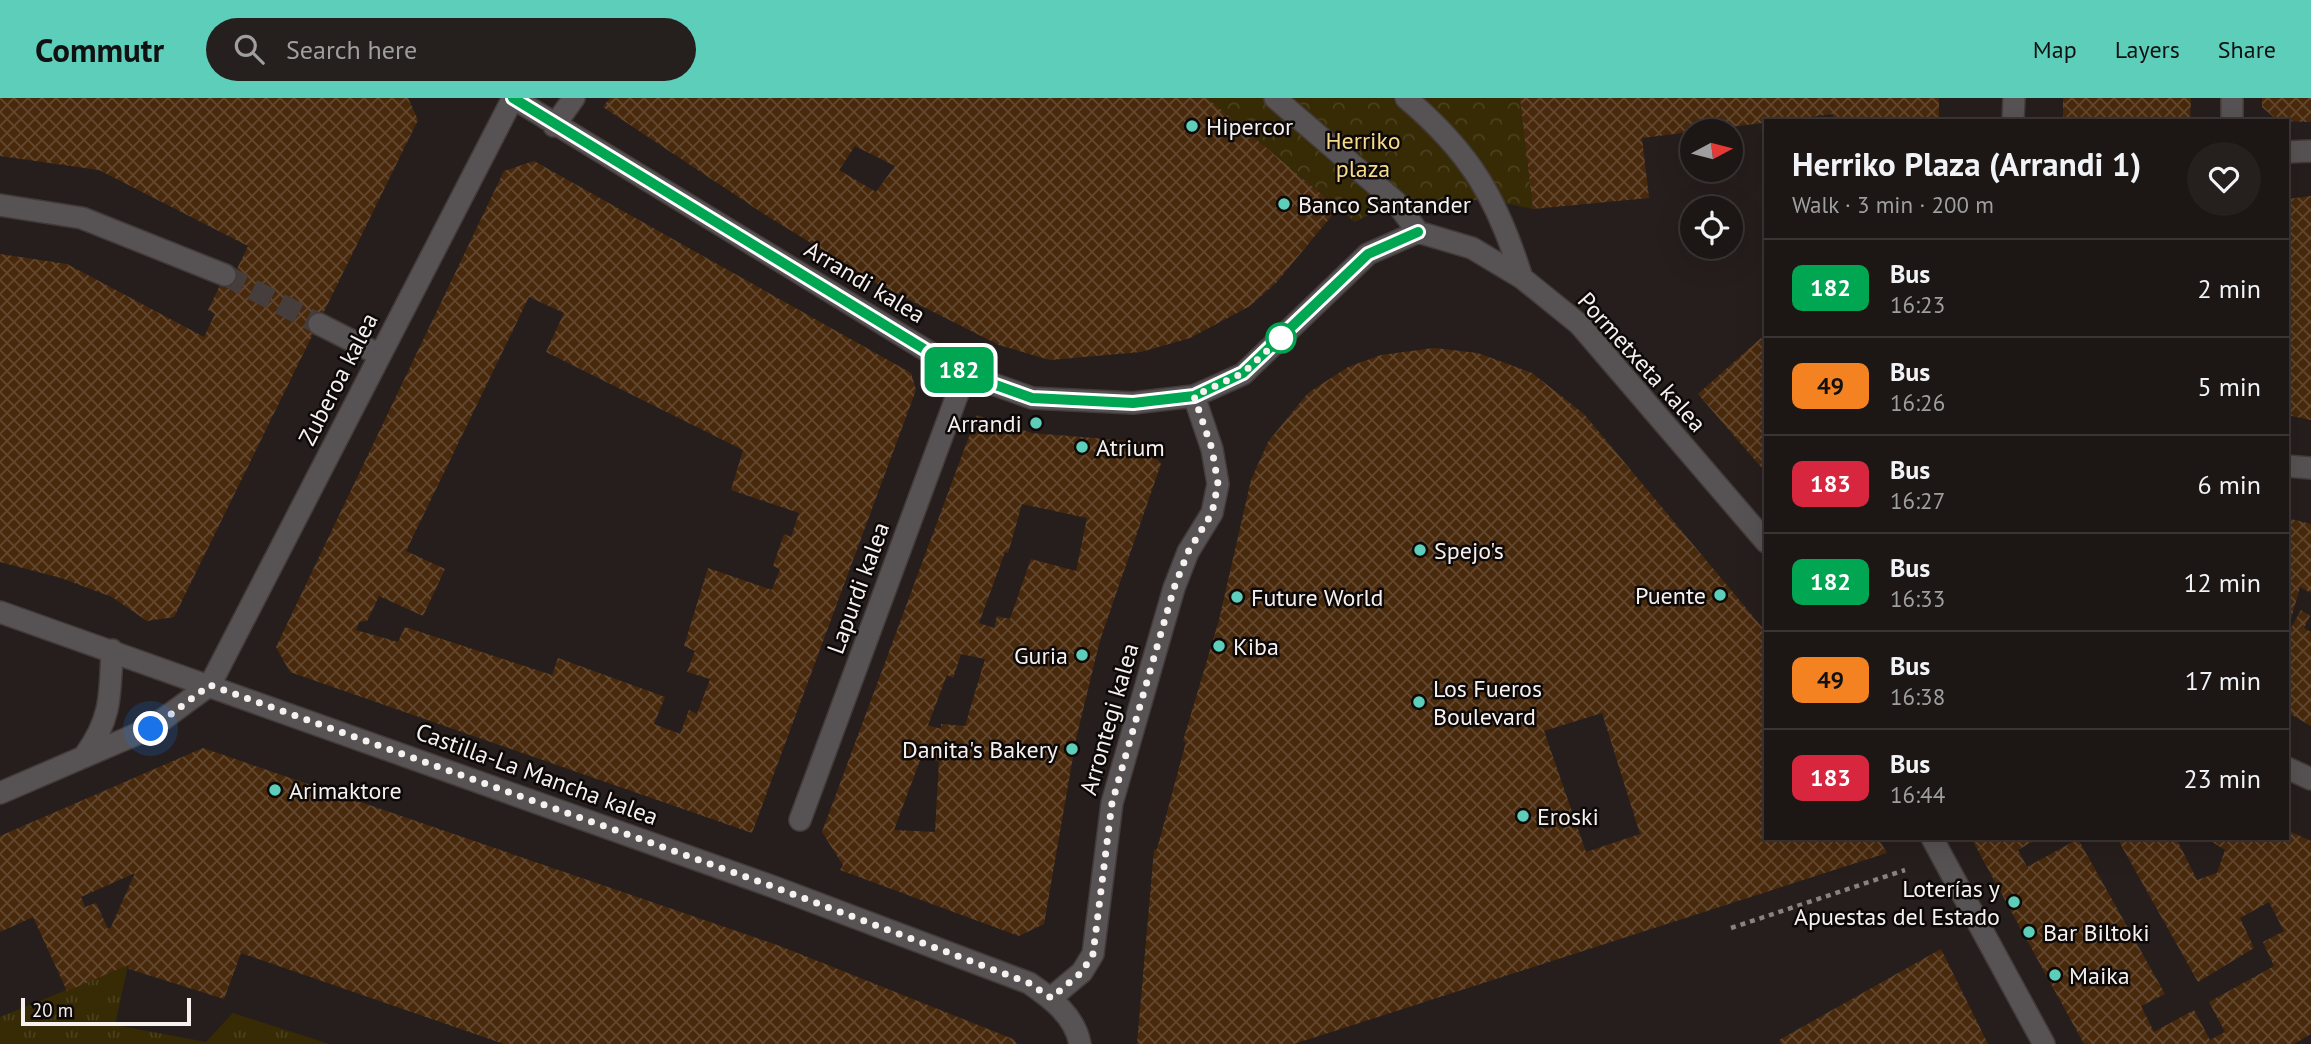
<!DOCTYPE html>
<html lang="en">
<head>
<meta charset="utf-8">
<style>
	body { margin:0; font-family:"PT Sans",sans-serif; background:#251f1e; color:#f1f3f6; height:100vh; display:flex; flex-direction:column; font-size:26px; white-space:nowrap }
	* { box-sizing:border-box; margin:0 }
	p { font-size:23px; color:#a09fa0 }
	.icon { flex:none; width:38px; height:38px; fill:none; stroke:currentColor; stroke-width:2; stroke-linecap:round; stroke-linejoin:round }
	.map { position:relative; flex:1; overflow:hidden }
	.details { position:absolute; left:1764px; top:21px; width:525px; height:721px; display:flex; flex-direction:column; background:#1c1615; border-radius:0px; box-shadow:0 7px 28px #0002,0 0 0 2px #3a3534 }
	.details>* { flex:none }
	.badge { padding:0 14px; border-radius:10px; font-size:24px; line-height:46px }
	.needle { width:46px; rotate:83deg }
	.tools { position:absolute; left:1680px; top:21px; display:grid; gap:14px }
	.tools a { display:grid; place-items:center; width:63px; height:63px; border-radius:50%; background:#1c1615; box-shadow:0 7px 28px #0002,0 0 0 2px #3a3534; font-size:35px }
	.scale { position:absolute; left:21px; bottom:18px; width:170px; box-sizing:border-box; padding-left:7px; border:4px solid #f6f0ee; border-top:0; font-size:19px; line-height:24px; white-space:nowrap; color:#f6f0ee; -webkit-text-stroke:5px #0c0908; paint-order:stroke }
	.you { position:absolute; width:35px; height:35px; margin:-18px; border:5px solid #fff; border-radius:50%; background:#1a73e8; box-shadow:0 0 0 10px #1a73e833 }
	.map>.badge { position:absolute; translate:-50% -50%; box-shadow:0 0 0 4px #fff }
	.round { display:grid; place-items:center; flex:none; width:74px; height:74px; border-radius:37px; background:#251f1e }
	.head { display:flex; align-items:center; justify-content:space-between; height:119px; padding:0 28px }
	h1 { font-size:33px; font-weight:700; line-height:52px }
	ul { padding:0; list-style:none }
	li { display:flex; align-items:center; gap:21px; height:98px; padding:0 28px; border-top:2px solid #3a3534 }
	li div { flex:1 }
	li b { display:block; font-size:26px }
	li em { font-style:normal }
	li .badge { min-width:77px; font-weight:700; text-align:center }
	header { display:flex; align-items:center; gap:42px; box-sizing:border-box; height:98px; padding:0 35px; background:#5dceb9; color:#111 }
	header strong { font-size:33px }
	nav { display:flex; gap:38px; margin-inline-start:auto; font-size:24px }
	.search { width:490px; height:63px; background:#251f1e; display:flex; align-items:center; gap:18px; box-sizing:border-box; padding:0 24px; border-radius:38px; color:#a09fa0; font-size:26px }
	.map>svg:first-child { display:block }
</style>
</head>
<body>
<header>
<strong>Commutr</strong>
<div class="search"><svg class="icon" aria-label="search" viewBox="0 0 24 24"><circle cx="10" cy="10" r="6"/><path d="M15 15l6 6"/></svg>Search here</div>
<nav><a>Map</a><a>Layers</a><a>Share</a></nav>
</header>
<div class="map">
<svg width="2311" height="946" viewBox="0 0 2311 946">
	<defs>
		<pattern id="grass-tufts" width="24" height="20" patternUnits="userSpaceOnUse" patternTransform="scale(1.75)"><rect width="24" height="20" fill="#372b06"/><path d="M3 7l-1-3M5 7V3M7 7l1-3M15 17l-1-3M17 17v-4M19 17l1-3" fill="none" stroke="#4b401e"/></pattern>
		<pattern id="park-crowns" width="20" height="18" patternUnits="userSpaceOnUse" patternTransform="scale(1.75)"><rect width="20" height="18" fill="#372b06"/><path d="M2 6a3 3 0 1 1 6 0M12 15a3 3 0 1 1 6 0" fill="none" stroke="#4b401e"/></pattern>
		<pattern id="building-cross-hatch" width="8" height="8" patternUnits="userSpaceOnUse" patternTransform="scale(1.75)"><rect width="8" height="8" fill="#48290c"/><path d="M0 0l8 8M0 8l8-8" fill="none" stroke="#634830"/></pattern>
	</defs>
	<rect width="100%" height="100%" fill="#261e1c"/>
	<path fill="url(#grass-tufts)" d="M 128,867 L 115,927 L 206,944 L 233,915 L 329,946 L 0,946 L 0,919 Z"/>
	<path fill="url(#park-crowns)" d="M 1207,0 L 1520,0 L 1533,111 L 1490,102 L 1395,103 L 1355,124 Z"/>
	<path fill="url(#building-cross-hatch)" fill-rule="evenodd" d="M 0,0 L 408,0 L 418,22 L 174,519 L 147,523 L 112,499 L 61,480 L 0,464 L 0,156 L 67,166 L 204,239 L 215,216 L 208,212 L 225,177 L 230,167 L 237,171 L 248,148 L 99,72 L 0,58 Z
		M 610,0 L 1207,0 L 1338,110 L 1276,185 L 1250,208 L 1190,240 L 1141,254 L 1050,262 L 999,247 L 876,185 L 764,116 L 603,9 ZM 855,48 L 895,68 L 876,94 L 839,72 Z
		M 1520,0 L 1939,0 L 1939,23 L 1833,23 L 1833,16 L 1642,40 L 1649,100 L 1533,111 Z
		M 2063,0 L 2191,0 L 2190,23 L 2063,23 Z
		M 2262,0 L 2311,0 L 2311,24 L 2278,23 L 2262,9 Z
		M 534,63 L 911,275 L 916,292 L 752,735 L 290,574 L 276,549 L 504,73 ZM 529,199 L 564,215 L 546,254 L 743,352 L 731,392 L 799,415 L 791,439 L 784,436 L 773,468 L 780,471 L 772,492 L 708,470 L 684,548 L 695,553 L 687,574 L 710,581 L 697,616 L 689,612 L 680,636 L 654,626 L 665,599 L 558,560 L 552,577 L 405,529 L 398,544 L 356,532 L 359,524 L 367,523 L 379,498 L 423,518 L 445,471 L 406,453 Z
		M 2311,98 L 2311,322 L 2287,317 L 2287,101 Z
		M 1761,240 L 1766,246 L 1766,375 L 1698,296 Z
		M 1434,250 L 1478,255 L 1532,275 L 1584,316 L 1766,534 L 1766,740 L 1878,740 L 1887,755 L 1294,946 L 1137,946 L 1154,752 L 1157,751 L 1186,644 L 1183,643 L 1219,522 L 1251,382 L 1268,344 L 1308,295 L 1348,269 L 1381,257 ZM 1602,615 L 1640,736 L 1586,754 L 1544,633 Z
		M 977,317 L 1032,335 L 1144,344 L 1161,366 L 1100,542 L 1076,641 L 1044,826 L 1019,838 L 840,772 L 843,767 L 822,734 ZM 1022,406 L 1087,420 L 1076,473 L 1031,461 L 1010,521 L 997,518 L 994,530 L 979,525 L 1005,454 L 1008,455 ZM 961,556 L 985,561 L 965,628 L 941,626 L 941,631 L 928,627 L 947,577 L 953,580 ZM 922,657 L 939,664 L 935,734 L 894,732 Z
		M 2287,420 L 2311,426 L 2311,495 L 2300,489 L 2288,532 Z
		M 2301,512 L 2310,518 L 2304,530 L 2311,534 L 2311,628 L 2287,614 L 2287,537 Z
		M 203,650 L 780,848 L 1013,941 L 1017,946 L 504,946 L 241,855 L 224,901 L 129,871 L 128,867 L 67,893 L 33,819 L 0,834 L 0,738 ZM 135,775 L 111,829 L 108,831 L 96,805 L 85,809 L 81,799 Z
		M 2287,732 L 2311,743 L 2311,936 L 2294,946 L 2084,946 L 1971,740 L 2039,740 L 2018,752 L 2027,769 L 2078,741 L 2165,896 L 2141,908 L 2154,934 L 2194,912 L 2210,942 L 2225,934 L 2209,904 L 2274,868 L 2263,844 L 2284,833 L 2269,804 L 2240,820 L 2254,850 L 2198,884 L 2117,740 L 2184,740 L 2178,744 L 2197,782 L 2217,775 L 2225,752 L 2206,740 L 2287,740 Z
		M 1941,851 L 1988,946 L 1781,946 L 1779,942 Z"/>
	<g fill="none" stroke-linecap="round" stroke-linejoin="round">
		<path stroke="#453e3c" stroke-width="21" stroke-dasharray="21 10" stroke-linecap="butt" d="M 225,177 L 319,226"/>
		<defs>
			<path id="minor" d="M 1275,0 L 1395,103 L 1418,134
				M 1406,0 C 1470,54 1497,100 1522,180
				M 2013,23 L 2014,0
				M 2232,23 L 2232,0
				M 554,28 L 574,0
				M 2287,54 L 2311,53
				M 0,107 L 82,120 L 225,177
				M 1418,134 L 1472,150 L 1522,180 L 1579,226 L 1766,444
				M 319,226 L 380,257
				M 2287,368 L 2311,370
				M 0,514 L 774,789 L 1029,885 C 1051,900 1075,918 1080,946
				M 85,657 C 112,620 110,596 112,552
				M 2287,670 L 2311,681
				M 0,695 L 151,630 L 210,587 L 513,0 L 965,276 L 1032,300 L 1133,305 L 1194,298 L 1243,276 L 1368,156 L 1418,134
				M 800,722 L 965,276
				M 1932,740 L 2044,946
				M 1051,900 L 1082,874 L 1093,856 L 1112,705 L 1174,490 L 1188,454 L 1212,415 L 1218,386 L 1212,351 L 1194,298"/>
		</defs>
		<use href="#minor" stroke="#433b39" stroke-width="24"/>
		<path stroke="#898280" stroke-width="4.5" stroke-dasharray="5 5" stroke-linecap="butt" d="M 1731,830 L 1905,772"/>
		<use href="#minor" stroke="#575253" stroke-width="21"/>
	</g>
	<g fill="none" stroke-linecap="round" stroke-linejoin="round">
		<defs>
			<path id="line" d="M 513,0 L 965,276 L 1032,300 L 1133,305 L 1194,298 L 1243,275 L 1368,156 L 1418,134"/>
		</defs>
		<use href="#line" stroke="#fff" stroke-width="16"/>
		<use href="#line" stroke="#00a651" stroke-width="10"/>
		<path stroke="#f6f0ee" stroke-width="7" stroke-dasharray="0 12.6" d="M 151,631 L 210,587 L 774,789 L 1029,885 L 1051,900 L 1082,874 L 1093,856 L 1112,705 L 1174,490 L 1188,454 L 1212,415 L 1218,386 L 1212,351 L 1194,298 L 1243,275 L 1281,240"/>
	</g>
	<g fill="#5dceb9" stroke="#0c0908" stroke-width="2.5">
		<circle cx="1192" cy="28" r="7"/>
		<circle cx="1284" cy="106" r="7"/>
		<circle cx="1036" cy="325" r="7"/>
		<circle cx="1082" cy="349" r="7"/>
		<circle cx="1420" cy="452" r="7"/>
		<circle cx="1720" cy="497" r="7"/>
		<circle cx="1237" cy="499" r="7"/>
		<circle cx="1219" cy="548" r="7"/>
		<circle cx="1082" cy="557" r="7"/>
		<circle cx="1419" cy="604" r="7"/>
		<circle cx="1072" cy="651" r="7"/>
		<circle cx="275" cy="692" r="7"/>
		<circle cx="1523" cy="718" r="7"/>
		<circle cx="2014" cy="804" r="7"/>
		<circle cx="2029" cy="834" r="7"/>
		<circle cx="2055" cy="877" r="7"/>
	</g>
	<circle fill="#fff" stroke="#00a651" stroke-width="3.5" cx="1281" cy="240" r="14"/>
	<g text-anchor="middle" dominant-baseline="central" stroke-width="5" stroke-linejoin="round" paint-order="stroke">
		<g font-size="24" fill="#f6f0ee" stroke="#0c0908" text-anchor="start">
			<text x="1206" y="28">Hipercor</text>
			<text x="1298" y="106">Banco Santander</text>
			<text x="1022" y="325" text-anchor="end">Arrandi</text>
			<text x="1096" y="349">Atrium</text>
			<text x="1434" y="452">Spejo's</text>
			<text x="1706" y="497" text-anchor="end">Puente</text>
			<text x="1251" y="499">Future World</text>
			<text x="1233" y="548">Kiba</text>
			<text x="1068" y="557" text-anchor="end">Guria</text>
			<text x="1433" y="590">Los Fueros<tspan x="1433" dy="28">Boulevard</tspan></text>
			<text x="1058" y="651" text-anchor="end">Danita's Bakery</text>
			<text x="289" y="692">Arimaktore</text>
			<text x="1537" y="718">Eroski</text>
			<text x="2000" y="790" text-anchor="end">Loterías y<tspan x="2000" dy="28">Apuestas del Estado</tspan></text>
			<text x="2043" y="834">Bar Biltoki</text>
			<text x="2069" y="877">Maika</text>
		</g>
		<g font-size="24" fill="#f8db89" stroke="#0c0908">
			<text x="1363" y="42">Herriko<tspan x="1363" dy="28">plaza</tspan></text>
		</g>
		<g font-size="24" fill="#f6f0ee" stroke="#0c0908">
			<text transform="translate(865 184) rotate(31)">Arrandi kalea</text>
			<text transform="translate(1642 264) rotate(48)">Pormetxeta kalea</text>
			<text transform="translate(338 281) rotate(-63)">Zuberoa kalea</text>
			<text transform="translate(858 490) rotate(-70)">Lapurdi kalea</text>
			<text transform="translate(1109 621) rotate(-74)">Arrontegi kalea</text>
			<text transform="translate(537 676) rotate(20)">Castilla-La Mancha kalea</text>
		</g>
	</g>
</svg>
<div class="tools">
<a><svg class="needle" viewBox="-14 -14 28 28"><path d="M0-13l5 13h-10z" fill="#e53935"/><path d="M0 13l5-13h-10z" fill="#a09fa0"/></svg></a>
<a><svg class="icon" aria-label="locate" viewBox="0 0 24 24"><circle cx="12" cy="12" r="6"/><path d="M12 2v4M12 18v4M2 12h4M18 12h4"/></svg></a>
</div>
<div class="scale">20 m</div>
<div class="you" style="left:151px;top:631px"></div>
<b class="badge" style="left:959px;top:272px;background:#00a651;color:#fff">182</b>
<section class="details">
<div class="head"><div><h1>Herriko Plaza (Arrandi 1)</h1><p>Walk · 3 min · 200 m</p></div><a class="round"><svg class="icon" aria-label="heart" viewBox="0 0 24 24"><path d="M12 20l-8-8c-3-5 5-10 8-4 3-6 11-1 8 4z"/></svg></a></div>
<ul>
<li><span class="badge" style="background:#00a651;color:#fff">182</span><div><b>Bus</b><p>16:23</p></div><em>2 min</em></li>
<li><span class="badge" style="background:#f58220;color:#111">49</span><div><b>Bus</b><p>16:26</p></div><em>5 min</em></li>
<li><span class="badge" style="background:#d7263d;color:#fff">183</span><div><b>Bus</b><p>16:27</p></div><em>6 min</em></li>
<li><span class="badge" style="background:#00a651;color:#fff">182</span><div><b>Bus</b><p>16:33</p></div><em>12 min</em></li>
<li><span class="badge" style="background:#f58220;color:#111">49</span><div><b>Bus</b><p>16:38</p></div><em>17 min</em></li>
<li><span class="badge" style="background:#d7263d;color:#fff">183</span><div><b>Bus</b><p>16:44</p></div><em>23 min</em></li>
</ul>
</section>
</div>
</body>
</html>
